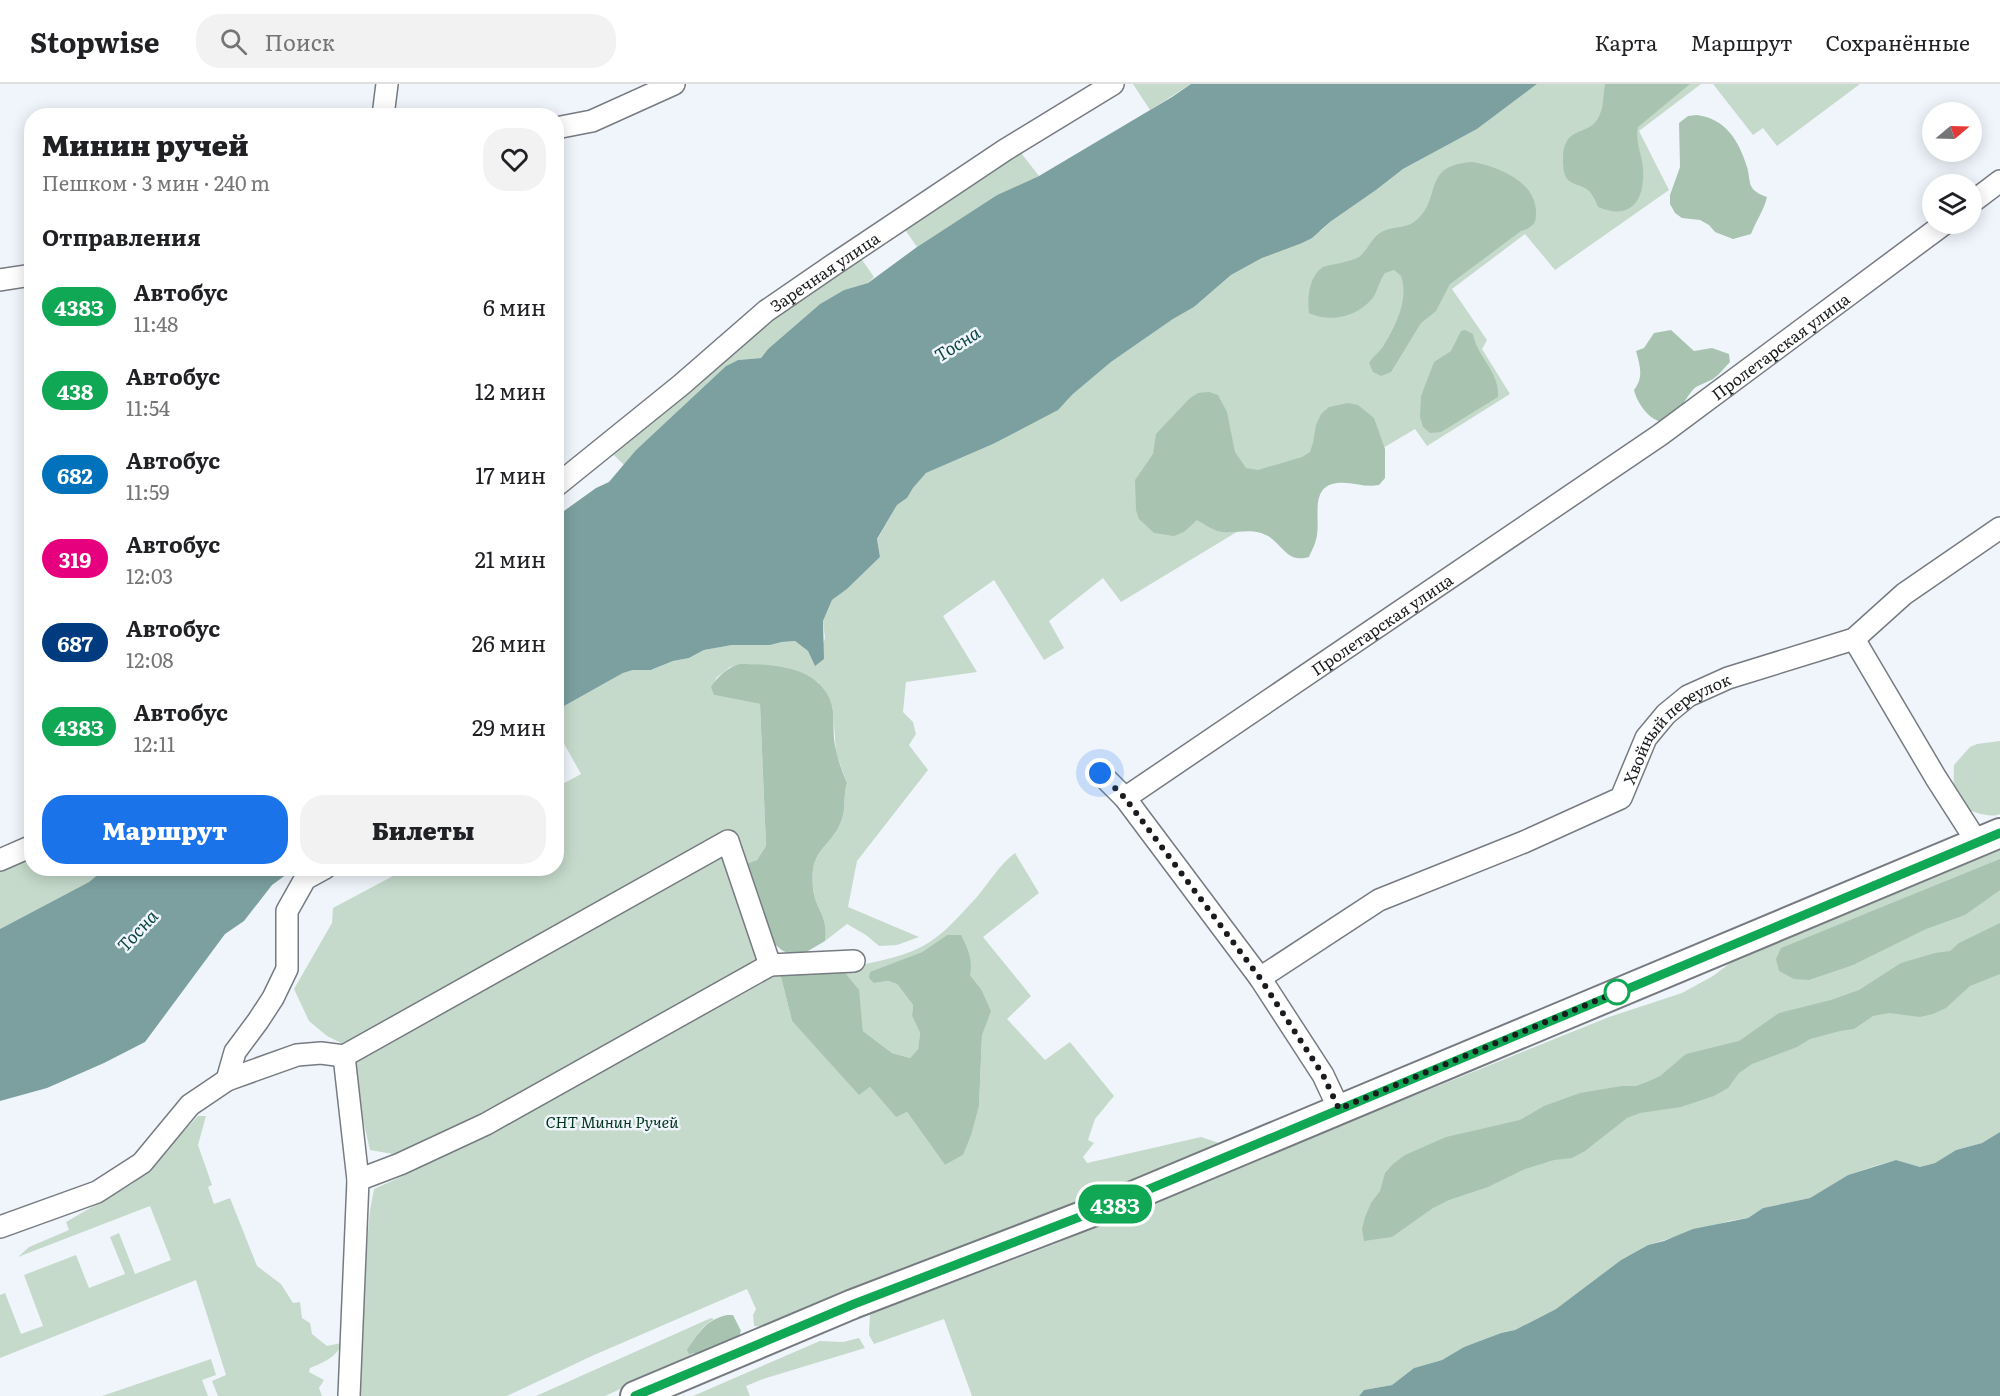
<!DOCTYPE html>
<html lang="ru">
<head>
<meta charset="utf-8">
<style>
	body { margin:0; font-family:Literata,serif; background:#f2f2f2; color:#202124; height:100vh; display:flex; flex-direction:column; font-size:22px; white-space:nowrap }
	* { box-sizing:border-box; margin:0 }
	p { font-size:20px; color:#757577 }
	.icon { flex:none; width:33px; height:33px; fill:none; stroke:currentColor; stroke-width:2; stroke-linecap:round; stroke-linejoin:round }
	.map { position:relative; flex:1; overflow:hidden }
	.sheet { position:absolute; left:24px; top:24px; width:540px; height:768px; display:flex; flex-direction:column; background:#fff; border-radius:24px; box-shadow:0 3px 15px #0003 }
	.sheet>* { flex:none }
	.badge { padding:0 12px; border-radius:20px; font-size:21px; line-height:39px }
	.needle { width:39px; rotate:71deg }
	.buttons { position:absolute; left:1922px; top:18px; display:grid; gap:12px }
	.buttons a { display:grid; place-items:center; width:60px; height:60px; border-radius:50%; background:#fff; box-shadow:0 3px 15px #0003; font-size:30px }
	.you { position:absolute; width:30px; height:30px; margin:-15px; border:4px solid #fff; border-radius:50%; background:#1a73e8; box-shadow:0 0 0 9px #1a73e833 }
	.map>.badge { position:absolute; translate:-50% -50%; box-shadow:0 0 0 3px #fff }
	h2 { padding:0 18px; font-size:22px; line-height:54px }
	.round { display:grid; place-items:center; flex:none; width:63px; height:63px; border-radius:24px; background:#f2f2f2 }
	.overview { display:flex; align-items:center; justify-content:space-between; height:102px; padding:0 18px }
	h1 { font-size:28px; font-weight:800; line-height:45px }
	.action { display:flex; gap:12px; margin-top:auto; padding:12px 18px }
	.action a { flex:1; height:69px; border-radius:24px; background:#1a73e8; color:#fff; font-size:24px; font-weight:800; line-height:69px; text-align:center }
	.action a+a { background:#f2f2f2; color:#202124 }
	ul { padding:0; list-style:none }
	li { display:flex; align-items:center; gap:18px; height:84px; padding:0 18px }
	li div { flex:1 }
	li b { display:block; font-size:22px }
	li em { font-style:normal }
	li .badge { min-width:66px; font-weight:700; text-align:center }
	header { display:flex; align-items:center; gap:36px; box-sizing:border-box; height:84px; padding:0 30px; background:#fff; border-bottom:2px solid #e0e0e0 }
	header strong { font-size:28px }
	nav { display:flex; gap:33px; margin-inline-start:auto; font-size:21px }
	.search { width:420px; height:54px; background:#f2f2f2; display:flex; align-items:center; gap:15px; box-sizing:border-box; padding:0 21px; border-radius:24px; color:#757577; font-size:22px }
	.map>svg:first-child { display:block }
</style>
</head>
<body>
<header>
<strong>Stopwise</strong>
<div class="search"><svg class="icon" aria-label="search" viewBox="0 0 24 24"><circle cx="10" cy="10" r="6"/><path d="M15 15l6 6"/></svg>Поиск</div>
<nav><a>Карта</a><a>Маршрут</a><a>Сохранённые</a></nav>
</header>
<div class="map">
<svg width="2000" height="1312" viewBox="0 0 2000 1312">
	<rect width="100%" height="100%" fill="#f0f5fc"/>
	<path fill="#c5dacb" d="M 1133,0 L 1191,0 L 1150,26 Z
		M 1537,0 L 1701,0 L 1639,47 L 1669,106 L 1555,186 L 1525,150 L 1452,205 L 1487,256 L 1482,265 L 1510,310 L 1427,362 L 1415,345 L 1378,367 L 1350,357 L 1245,443 L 1121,518 L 1103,494 L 1049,537 L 1064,564 L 1044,576 L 994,496 L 943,532 L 977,588 L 906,598 L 903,628 L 913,638 L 916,650 L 909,661 L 928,686 L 857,777 L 848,823 L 919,853 L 897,861 L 879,862 L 866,851 L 847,840 L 825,857 C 829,831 815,826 813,804 C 809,762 831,766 842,735 C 846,724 843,711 847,699 L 836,669 L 833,626 L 824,605 L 818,598 L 787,584 L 749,580 L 730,583 L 716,594 L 714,611 L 760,620 L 766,762 L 757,776 L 747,780 L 780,889 L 792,937 L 860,1010 L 870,1003 L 896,1032 L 907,1028 L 945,1081 L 963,1071 L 979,1022 L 982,951 L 984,943 L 981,905 L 970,891 L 947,851 L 922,868 L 870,889 L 874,899 L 888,897 L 897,900 L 913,921 L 912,932 L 920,949 L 918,965 L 910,974 L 892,969 L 863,947 L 861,929 L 842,885 C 868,879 897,875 921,863 C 943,852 960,831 976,814 C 989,799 999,781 1015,769 L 1039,809 L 983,853 L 1031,912 L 1007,935 L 1045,976 L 1070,958 L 1114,1012 L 1095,1035 L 1088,1056 L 1094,1059 L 1083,1073 L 1087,1079 L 1201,1053 L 1219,1059 L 934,1182 L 775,1243 L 754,1242 L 753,1231 L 756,1225 L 747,1205 L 594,1271 L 507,1312 L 360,1312 L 357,1269 L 370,1126 L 374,1105 L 405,1091 L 410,1081 L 405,1072 L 370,1066 L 348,971 L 341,959 L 327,952 L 309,937 L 294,905 L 332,839 L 333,824 L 406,785 L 556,784 L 557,703 L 581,690 L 557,647 L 557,626 L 623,589 L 633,586 L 652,586 L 673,577 L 689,574 L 704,566 L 732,561 L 770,561 L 782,558 L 795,557 L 808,567 L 815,581 L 825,554 L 823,537 L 832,516 L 847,505 L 880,473 L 877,456 L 897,421 L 907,414 L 913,404 L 926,389 L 993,360 L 1066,318 L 1073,310 L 1111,278 L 1173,235 L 1194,223 L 1231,191 L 1262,174 L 1322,146 L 1330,138 L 1376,106 L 1403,85 L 1477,45 Z
		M 1713,0 L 1860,0 L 1777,62 L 1763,44 L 1753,51 Z
		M 1018,65 L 1039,92 L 997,111 L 917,163 L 901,140 Z
		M 858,170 L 874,193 L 868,199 L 844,206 L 820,220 L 768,265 L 761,274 L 738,276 L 726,282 L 636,366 L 624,381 L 611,368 L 725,270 Z
		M 2000,657 L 2000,730 C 1993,733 1988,731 1981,730 C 1952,723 1953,707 1954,681 L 1970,663 L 1977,660 Z
		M 2000,766 L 2000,1048 L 1982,1059 L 1956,1066 L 1935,1079 L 1920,1083 L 1896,1076 L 1878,1081 L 1848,1091 L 1810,1114 L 1763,1124 L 1748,1134 L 1729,1137 L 1648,1161 L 1621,1176 L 1556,1225 L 1515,1246 L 1501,1249 L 1464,1263 L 1442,1276 L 1414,1284 L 1392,1301 L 1364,1306 L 1359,1312 L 972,1312 L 944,1235 L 874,1260 L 869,1251 L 870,1230 L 1055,1160 L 1178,1107 L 1609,933 L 1682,909 L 1713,892 L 1742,870 Z
		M 31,770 L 32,784 L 106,785 L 89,798 L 0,845 L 0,785 Z
		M 198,1032 L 206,1032 L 198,1061 L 212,1101 L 208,1103 L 214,1120 L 230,1114 L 257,1182 L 281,1200 L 293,1219 L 300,1218 L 302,1234 L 310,1239 L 312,1250 L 327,1262 L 341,1259 L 346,1243 C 343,1268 333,1275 310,1284 L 309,1288 L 324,1296 L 319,1304 L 322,1312 L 218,1312 L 212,1297 L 226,1291 L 196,1196 L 0,1274 L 0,1211 L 5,1209 L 21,1250 L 43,1242 L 24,1191 L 76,1171 L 89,1204 L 125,1190 L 110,1153 L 119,1149 L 135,1190 L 171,1176 L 150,1122 L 18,1173 L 29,1163 L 69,1146 L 66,1138 L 132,1100 L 147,1087 Z
		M 711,1234 L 714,1235 C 699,1244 695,1254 689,1269 L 694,1271 L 605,1312 L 536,1312 Z
		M 859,1254 L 865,1264 L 763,1295 L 746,1302 L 750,1312 L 693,1312 L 820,1257 L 843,1258 Z
		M 211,1275 L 216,1291 L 202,1296 L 208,1312 L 102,1312 Z"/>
	<path fill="#a8c4b1" d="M 1605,0 L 1690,0 L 1638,43 C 1635,58 1642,70 1643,85 C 1645,116 1631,137 1598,123 C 1596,118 1593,111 1589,107 C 1582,100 1571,102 1566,93 C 1563,88 1563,80 1563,75 C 1563,42 1586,52 1597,36 C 1604,26 1603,12 1605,0 Z
		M 1697,31 C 1726,35 1739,57 1747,83 C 1749,89 1749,97 1751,102 C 1754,108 1761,111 1767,113 C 1764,126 1756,137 1751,150 L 1733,155 L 1715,148 L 1709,141 L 1700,136 L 1682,134 L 1675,129 L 1670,120 L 1670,111 L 1680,83 L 1679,39 L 1688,32 Z
		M 1473,78 C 1499,83 1538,98 1536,131 C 1536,141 1530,144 1521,147 L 1450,200 L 1436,227 L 1421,239 L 1391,288 L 1381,292 L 1373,288 L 1369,279 C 1373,272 1381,267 1384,261 C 1396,241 1409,215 1401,192 L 1394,186 L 1385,189 C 1379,197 1378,207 1372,215 C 1356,233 1331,239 1309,229 C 1307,214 1309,192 1323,183 C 1328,181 1336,180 1341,179 C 1346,177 1354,176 1359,173 C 1367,167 1371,155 1380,149 C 1390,142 1404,145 1414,138 C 1444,116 1419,81 1473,78 Z
		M 1465,246 L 1473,250 C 1477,273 1500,288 1498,313 L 1441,348 L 1430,349 L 1423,343 L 1420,333 L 1421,312 L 1434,278 L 1451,267 L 1461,247 Z
		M 1671,246 L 1694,267 L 1712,264 L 1729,270 L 1730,278 C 1725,283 1720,290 1713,295 C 1708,298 1701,300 1696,303 C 1686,311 1680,329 1674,334 C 1656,348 1637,320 1634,306 C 1644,293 1640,282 1636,267 L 1644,264 L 1654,249 Z
		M 1209,308 L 1218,311 L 1227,328 L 1235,368 L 1246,384 L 1258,386 L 1302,373 L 1310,368 L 1313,359 L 1316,341 L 1321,330 L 1329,323 L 1348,319 L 1358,321 L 1374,334 L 1385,365 L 1385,394 L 1379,401 C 1365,404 1351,397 1337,399 C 1310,402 1320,433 1317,451 C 1316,459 1312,466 1309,473 C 1284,480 1283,456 1261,449 C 1250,445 1235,449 1223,448 C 1213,447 1206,441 1197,436 L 1184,448 L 1174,452 L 1154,449 L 1139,435 L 1136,426 L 1135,396 L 1153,370 L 1156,350 L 1190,314 L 1198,309 Z
		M 740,580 C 776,580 826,583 833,627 C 834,636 833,646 834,655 C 836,671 841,685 847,699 C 843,711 846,724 842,735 C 831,766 809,762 813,804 C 815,826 829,831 825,857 L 803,870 L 793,871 L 783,867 L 772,858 L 746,780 L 757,776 L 766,762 L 760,620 L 714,611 L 711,603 C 718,592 728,583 740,580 Z
		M 2000,775 L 2000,806 L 1965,831 L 1926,845 L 1853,881 L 1809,896 L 1794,895 L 1779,887 L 1776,875 L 1781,864 Z
		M 2000,839 L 2000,890 L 1970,902 L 1946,924 L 1933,930 L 1920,933 L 1889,929 L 1873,932 L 1854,945 L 1840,947 L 1810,955 L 1797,963 L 1752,980 L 1739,989 L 1728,1004 L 1714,1012 L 1681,1023 L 1640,1029 L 1627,1034 L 1585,1067 L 1572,1074 L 1554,1076 L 1525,1085 L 1488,1103 L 1449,1116 L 1433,1124 L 1392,1153 L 1364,1157 L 1362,1145 L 1365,1133 L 1371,1119 L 1380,1107 L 1385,1089 L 1393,1080 L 1405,1071 L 1446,1053 L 1520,1036 L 1544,1022 L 1580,1009 L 1622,1002 L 1636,1002 L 1647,998 L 1660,992 L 1686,970 L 1739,957 L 1779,929 L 1831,916 L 1859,906 L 1901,879 L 1935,869 L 1950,867 L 1959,859 Z
		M 947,851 L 961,851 C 968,865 973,875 970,891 L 981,905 L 991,927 L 982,951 L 979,1022 L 971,1051 L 963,1071 L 945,1081 L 907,1028 L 896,1033 L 870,1003 L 859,1011 L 792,937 L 780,889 L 842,885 L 859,906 L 863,947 L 892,969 L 910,974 L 918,965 L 920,949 L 912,932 L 913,921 L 897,900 L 888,897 L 874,899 L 869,894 L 870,888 L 922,868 Z
		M 727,1231 L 733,1231 L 741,1247 L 739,1252 L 700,1269 L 689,1270 L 687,1266 C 699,1249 705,1236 727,1231 Z"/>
	<path fill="#7ca0a0" d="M 1191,0 L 1537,0 L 1477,45 L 1403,85 L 1376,106 L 1330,138 L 1312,154 L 1302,159 L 1262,174 L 1231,191 L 1194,223 L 1173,235 L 1111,278 L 1073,310 L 1058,326 L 993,360 L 926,389 L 913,404 L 907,414 L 897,421 L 877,455 L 880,473 L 847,505 L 832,516 L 823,537 L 824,575 L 815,582 L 808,567 L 795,557 L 782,558 L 770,561 L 732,561 L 704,566 L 689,574 L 673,577 L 651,586 L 633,586 L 623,589 L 557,626 L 557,432 L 596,404 L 609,398 L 636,366 L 726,282 L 738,276 L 761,274 L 768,265 L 820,220 L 844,206 L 868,199 L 917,163 L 997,111 L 1039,92 L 1172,13 Z
		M 106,784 L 294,785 L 272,801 L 244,837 L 225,850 L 145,958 L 104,979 L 47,1004 L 0,1017 L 0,845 L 89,798 Z
		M 2000,1048 L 2000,1312 L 1359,1312 L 1364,1306 L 1392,1301 L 1414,1284 L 1442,1276 L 1464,1263 L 1501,1249 L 1515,1246 L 1556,1225 L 1621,1176 L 1648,1161 L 1664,1157 L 1693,1145 L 1748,1134 L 1763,1124 L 1810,1114 L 1848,1091 L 1896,1076 L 1920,1083 L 1935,1079 L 1956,1066 L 1982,1059 Z"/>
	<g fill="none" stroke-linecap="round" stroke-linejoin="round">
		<defs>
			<g id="street">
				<path d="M 383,32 L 387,0"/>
				<path d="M 556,44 L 592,37 L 674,0"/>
				<path d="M 1971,119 L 2000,97"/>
				<path d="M 0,196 L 32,191"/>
				<path id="s1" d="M 556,402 L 681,301 L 766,227 L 833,181 L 1005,66 L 1113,0"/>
				<path d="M 1854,555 L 1936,694 L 1977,758"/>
				<path d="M 1100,689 L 1125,714 L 1260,894 L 1323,991 L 1339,1025"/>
				<path id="s2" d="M 1125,714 L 1660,351 L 1944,140"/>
				<path d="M 0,776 L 32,762"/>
				<path id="s3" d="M 1260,894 L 1379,816 L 1524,758 L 1621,714 L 1646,654 L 1666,630 L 1688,612 L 1728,594 L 1854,555 L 1904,510 L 2000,444"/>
				<path d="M 344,972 L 358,1096 L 349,1312"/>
				<path d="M 227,996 L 235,968 L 258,937 L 273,914 L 287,885 L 287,827 L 305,795 L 325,784"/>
				<path d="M 358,1096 L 400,1080 L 486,1040 L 770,881"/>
				<path d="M 0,1143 L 97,1108 L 142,1079 L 190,1021 L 227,996 L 297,971 L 321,969 L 344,972 L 728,757 L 770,881 L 854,877"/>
			</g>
			<path id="secondary" d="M 635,1312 L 853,1220 L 1116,1119 L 2000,749"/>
		</defs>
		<use href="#street" stroke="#767b81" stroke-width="24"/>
		<use href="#secondary" stroke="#767b81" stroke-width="32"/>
		<use href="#street" stroke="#fff" stroke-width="21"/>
		<use href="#secondary" stroke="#fff" stroke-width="28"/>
	</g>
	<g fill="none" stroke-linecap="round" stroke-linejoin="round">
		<defs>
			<path id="line" d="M 635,1312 L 854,1220 L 1116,1119 L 2000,749"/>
		</defs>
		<use href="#line" stroke="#fff" stroke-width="14"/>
		<use href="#line" stroke="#10a855" stroke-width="9"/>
		<path stroke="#191b1d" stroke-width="6" stroke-dasharray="0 10.8" d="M 1100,689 L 1125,714 L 1260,894 L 1323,991 L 1339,1025 L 1617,908"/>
	</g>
	<circle fill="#fff" stroke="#10a855" stroke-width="3" cx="1617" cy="908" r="12"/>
	<g text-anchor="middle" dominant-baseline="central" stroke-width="5" stroke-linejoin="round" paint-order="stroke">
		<g font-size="16" fill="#191b1d" stroke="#f0f5fc">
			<text stroke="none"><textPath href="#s1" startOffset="344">Заречная улица</textPath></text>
			<text stroke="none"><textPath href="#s2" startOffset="796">Пролетарская улица</textPath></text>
			<text stroke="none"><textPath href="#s2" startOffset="310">Пролетарская улица</textPath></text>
			<text stroke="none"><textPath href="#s3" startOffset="498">Хвойный переулок</textPath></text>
		</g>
		<g font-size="16" font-style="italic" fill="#01351b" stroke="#f0f5fc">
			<text x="612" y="1037">СНТ Минин Ручей</text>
		</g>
		<g font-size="18" font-style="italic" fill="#0d4646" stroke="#f0f5fc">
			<text transform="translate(957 259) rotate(-32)">Тосна</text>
			<text transform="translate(137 846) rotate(-47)">Тосна</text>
		</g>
	</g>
</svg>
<div class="buttons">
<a><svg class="needle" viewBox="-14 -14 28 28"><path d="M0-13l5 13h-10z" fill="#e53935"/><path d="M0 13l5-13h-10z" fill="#757577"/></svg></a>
<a><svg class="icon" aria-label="layers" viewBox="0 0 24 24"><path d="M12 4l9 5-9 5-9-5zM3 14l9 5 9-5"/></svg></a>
</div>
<div class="you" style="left:1100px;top:689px"></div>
<b class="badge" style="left:1115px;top:1120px;background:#10a855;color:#fff">438З</b>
<section class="sheet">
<div class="overview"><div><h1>Минин ручей</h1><p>Пешком · 3 мин · 240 m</p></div><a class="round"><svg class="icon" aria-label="heart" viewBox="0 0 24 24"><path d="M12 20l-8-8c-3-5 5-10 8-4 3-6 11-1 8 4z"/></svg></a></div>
<h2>Отправления</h2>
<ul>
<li><span class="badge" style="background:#10a855;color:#fff">438З</span><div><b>Автобус</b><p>11:48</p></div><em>6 мин</em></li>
<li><span class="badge" style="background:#10a855;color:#fff">438</span><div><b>Автобус</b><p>11:54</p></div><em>12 мин</em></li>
<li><span class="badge" style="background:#0072bc;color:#fff">682</span><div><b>Автобус</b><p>11:59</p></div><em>17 мин</em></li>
<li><span class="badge" style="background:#e6007e;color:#fff">319</span><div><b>Автобус</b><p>12:03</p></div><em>21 мин</em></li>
<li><span class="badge" style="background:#003b80;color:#fff">687</span><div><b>Автобус</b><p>12:08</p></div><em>26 мин</em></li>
<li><span class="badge" style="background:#10a855;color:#fff">438З</span><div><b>Автобус</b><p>12:11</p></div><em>29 мин</em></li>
</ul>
<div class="action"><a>Маршрут</a><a>Билеты</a></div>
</section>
</div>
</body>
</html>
